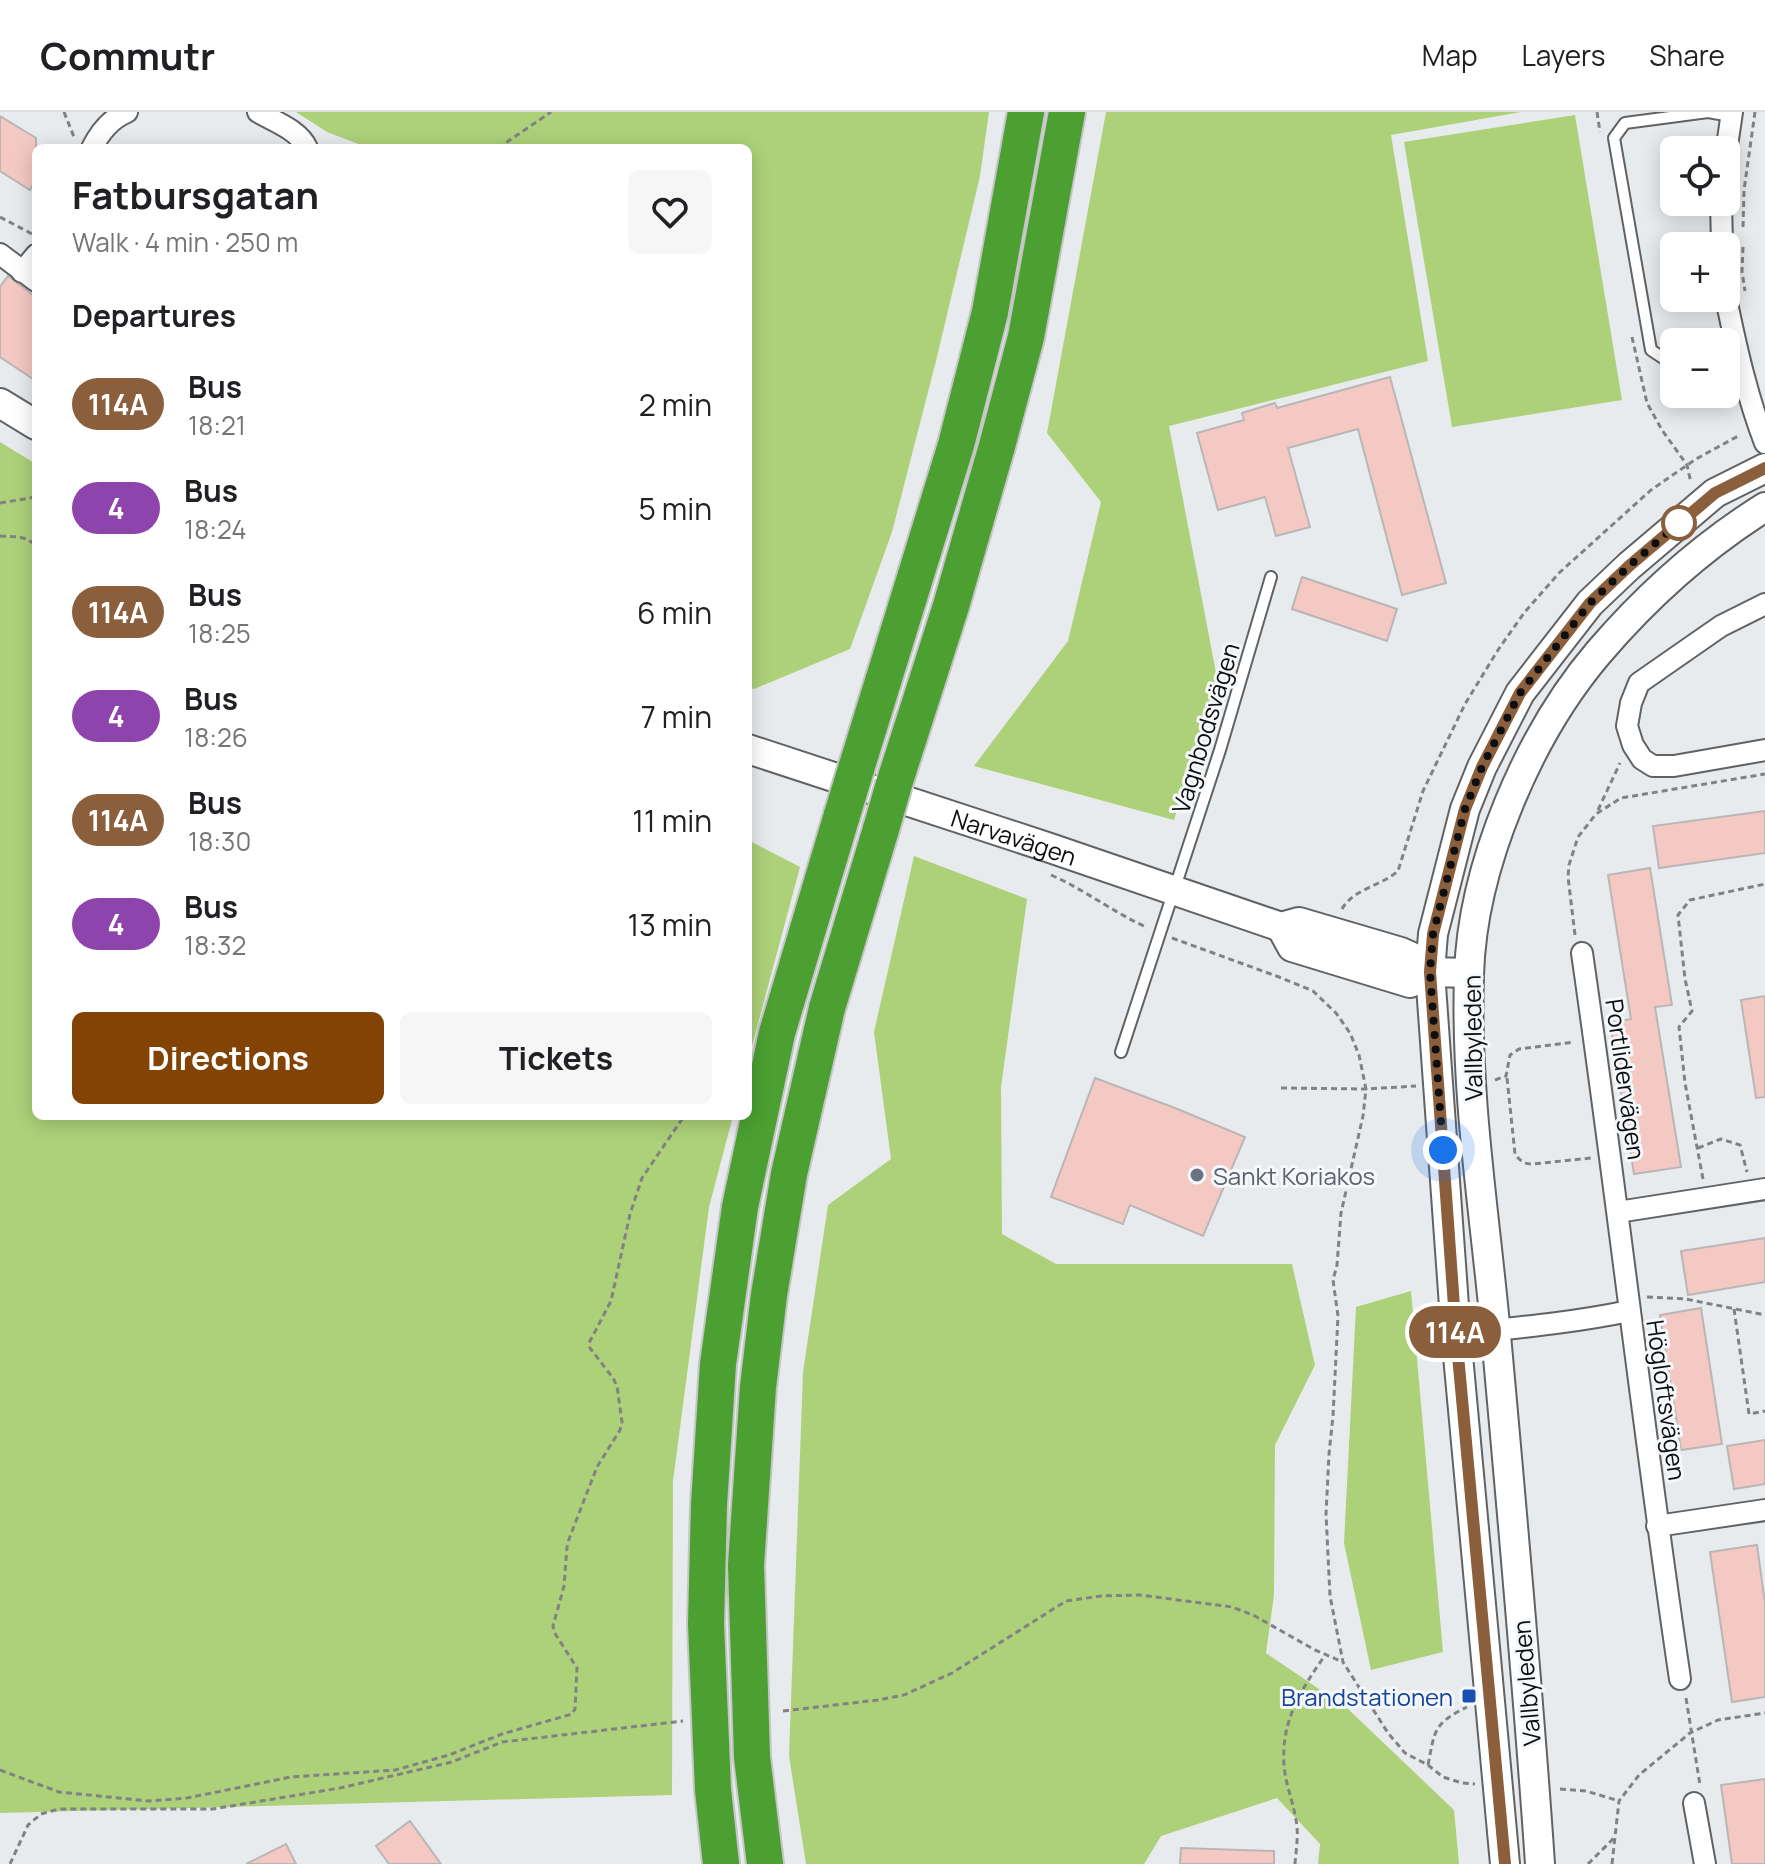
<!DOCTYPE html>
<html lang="en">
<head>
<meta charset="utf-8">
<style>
	body { margin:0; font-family:Manrope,sans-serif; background:#f6f6f6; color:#202124; height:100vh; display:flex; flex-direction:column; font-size:30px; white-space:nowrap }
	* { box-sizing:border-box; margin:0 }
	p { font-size:26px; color:#757577 }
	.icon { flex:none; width:44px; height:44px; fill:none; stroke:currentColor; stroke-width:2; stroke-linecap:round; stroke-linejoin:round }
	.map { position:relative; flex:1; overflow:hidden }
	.side { position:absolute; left:32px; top:32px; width:720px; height:976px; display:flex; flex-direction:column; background:#fff; border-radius:12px; box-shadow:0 4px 20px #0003 }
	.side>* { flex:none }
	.badge { padding:0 16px; border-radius:26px; font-size:28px; line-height:52px }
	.controls { position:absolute; left:1660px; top:24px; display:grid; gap:16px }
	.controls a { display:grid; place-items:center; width:80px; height:80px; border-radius:12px; background:#fff; box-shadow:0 4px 20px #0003; font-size:40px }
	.you { position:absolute; width:40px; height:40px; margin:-20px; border:6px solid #fff; border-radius:50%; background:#1a73e8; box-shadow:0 0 0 12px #1a73e833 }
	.map>.badge { position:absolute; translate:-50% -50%; box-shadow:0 0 0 4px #fff }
	h2 { padding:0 40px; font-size:30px; line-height:72px }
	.round { display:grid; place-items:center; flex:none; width:84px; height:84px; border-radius:12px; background:#f6f6f6 }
	.headline { display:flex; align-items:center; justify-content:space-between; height:136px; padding:0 40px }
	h1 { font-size:38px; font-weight:700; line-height:60px }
	.action { display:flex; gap:16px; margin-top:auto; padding:16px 40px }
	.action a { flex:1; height:92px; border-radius:12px; background:#824305; color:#fff; font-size:32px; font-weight:700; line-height:92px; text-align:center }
	.action a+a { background:#f6f6f6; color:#202124 }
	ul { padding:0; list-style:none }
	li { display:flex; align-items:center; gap:24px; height:104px; padding:0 40px }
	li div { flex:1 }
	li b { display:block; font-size:30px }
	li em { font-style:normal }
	li .badge { min-width:88px; font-weight:700; text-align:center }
	header { display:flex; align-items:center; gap:48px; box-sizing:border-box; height:112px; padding:0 40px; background:#fff; border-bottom:2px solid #e0e0e0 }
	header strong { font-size:38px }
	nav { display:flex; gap:44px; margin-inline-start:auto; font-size:28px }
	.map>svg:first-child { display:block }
</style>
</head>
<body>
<header>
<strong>Commutr</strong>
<nav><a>Map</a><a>Layers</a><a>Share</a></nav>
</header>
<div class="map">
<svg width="1765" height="1752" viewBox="0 0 1765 1752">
	<rect width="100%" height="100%" fill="#e8ebed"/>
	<path fill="#add179" d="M 296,0 L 989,0 L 980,64 L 936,249 L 892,420 L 850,537 L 754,577 L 748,575 L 748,36 L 369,36 L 327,20 Z
		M 1106,0 L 1521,0 L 1391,23 L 1428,249 L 1169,314 L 1217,566 L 1174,708 L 974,654 L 1068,529 L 1101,390 L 1047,321 Z
		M 1575,3 L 1622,288 L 1452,315 L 1404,30 Z
		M 0,330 L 36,352 L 36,1004 L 733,1004 L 709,1095 L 673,1369 L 672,1683 L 0,1701 Z
		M 748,728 L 800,755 L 748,949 Z
		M 914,744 L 1027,787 L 1001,975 L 1002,1122 L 1056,1152 L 1292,1152 L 1315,1253 L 1275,1333 L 1274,1483 L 1266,1541 L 1347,1596 L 1454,1698 L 1459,1752 L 1318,1752 L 1320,1732 L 1277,1686 L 1161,1724 L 1144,1752 L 806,1752 L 789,1644 L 803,1260 L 828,1093 L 891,1047 L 874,920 Z
		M 1411,1179 L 1443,1540 L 1371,1558 L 1344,1431 L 1356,1195 Z"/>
	<path fill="#f4c9c3" stroke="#bab6b6" stroke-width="2" d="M 0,4 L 36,26 L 36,67 L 30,78 L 0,59 Z
		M 8,164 L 36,185 L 36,269 L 0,245 L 0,175 Z
		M 1390,265 L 1446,471 L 1402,483 L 1358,317 L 1288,336 L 1310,415 L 1276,424 L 1265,385 L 1218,398 L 1197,321 L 1244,308 L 1242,301 L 1275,291 L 1277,296 Z
		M 1302,465 L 1397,497 L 1387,529 L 1292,497 Z
		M 1765,699 L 1765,741 L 1659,756 L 1653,714 Z
		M 1650,756 L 1672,893 L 1655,895 L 1681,1055 L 1634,1062 L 1610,911 L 1631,907 L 1608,763 Z
		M 1765,884 L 1765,985 L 1756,986 L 1741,888 Z
		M 1095,966 L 1175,996 L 1245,1025 L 1203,1124 L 1130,1093 L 1123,1112 L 1051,1085 Z
		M 1765,1126 L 1765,1170 L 1688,1183 L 1681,1139 Z
		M 1701,1196 L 1722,1332 L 1681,1338 L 1660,1203 Z
		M 1765,1328 L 1765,1372 L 1734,1377 L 1727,1334 Z
		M 1757,1433 L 1765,1491 L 1765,1585 L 1732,1590 L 1710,1440 Z
		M 1765,1667 L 1765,1752 L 1732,1752 L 1721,1673 Z
		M 410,1709 L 441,1752 L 389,1752 L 376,1734 Z
		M 286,1732 L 296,1752 L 246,1752 Z
		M 1181,1736 L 1274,1739 L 1274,1752 L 1180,1752 Z"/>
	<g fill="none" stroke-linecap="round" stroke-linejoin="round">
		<defs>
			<path id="lane" d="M 1674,245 L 1663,246 L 1651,238 L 1614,26 L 1625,11 L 1708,0 L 1731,4
				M 1121,940 L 1220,638 L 1271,465"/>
			<path id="street" d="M 258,0 C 275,10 299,18 307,36
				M 92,36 C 100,20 110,7 127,0
				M 1726,41 L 1732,0
				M 1721,90 L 1722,134
				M 0,142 L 36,169
				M 22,160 L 36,143
				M 1726,186 C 1736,235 1747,284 1765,331
				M 1765,492 L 1721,514 L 1639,571 L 1631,591 L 1627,614 L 1633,633 L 1642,647 L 1653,654 L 1674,654 L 1765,638
				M 1582,841 C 1617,1083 1644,1325 1680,1567
				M 1618,1100 L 1765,1077
				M 1456,1222 C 1514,1216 1572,1211 1629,1199
				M 1657,1414 L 1765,1398
				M 1694,1691 L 1705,1752"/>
			<g id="secondary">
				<path d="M 0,291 L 36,313"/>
				<path id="s1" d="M 748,637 L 1050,736 L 1281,815 L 1299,810 L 1401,840 L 1410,844 L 1430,860"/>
				<path d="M 1281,815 L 1292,835 L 1410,871 L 1430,860 L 1469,861"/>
				<path d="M 1505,1752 L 1456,1222 L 1430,860 L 1433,822 L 1465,697 L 1482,655 L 1520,581 L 1590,491 L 1629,454 L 1715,381 L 1765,356"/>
				<path d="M 1540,1752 C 1528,1575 1512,1399 1496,1223 C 1485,1103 1465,983 1469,863 C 1472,754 1529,622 1599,540 C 1647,484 1703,434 1765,395"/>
			</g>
			<path id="highway" d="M 856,657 L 956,333 L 990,200 L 1026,0
				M 894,672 L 951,494 L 997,334 L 1026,225 L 1067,0
				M 721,1752 L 713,1678 L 706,1512 L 709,1393 L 718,1252 L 740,1095 L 777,921 L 842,703
				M 765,1752 L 752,1645 L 746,1453 L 758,1275 L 769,1183 L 789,1062 L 827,896 L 881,717"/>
		</defs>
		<use href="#lane" stroke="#606264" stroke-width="14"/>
		<use href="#street" stroke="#606264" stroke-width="24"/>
		<use href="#secondary" stroke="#606264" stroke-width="32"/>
		<use href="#highway" stroke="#c5c5c5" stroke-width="40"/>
		<path stroke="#808283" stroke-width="3" stroke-dasharray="6 4" stroke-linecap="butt" d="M 64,0 L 74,25
			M 1597,0 L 1600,20
			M 498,36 L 551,0
			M 0,105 L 36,124
			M 1743,115 L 1744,78 L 1755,0
			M 1743,135 L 1742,160 L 1745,179
			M 1632,225 L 1647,291 L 1662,318 L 1687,353 L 1691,371
			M 0,391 L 36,385
			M 0,424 C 14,425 26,423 36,434
			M 1598,698 L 1620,651
			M 36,721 L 33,727 L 36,742
			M 1051,763 C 1085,778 1113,800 1146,815
			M 1342,797 C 1353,777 1381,774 1398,759 L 1423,679 L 1465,592 L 1498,538 L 1524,501 L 1559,461 L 1651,378 L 1696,347 L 1740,323
			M 1575,823 L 1568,765 L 1569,753 L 1578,725 L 1596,702 L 1621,686 L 1765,662
			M 1172,826 L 1279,865 L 1313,879 L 1336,901 L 1350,921 L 1359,943 L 1366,977 L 1363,1004 L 1341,1101 L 1337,1153 L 1333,1168 L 1338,1204 L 1333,1304 L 1329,1342 L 1326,1402 L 1330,1484 L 1343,1550 L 1388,1621 L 1405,1641 L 1428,1653 L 1443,1665 L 1462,1671 L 1475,1672
			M 1507,966 L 1515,1042 C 1520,1049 1524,1052 1533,1052 L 1591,1046
			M 1495,968 L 1506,964 L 1510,943 L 1519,937 L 1574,930
			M 1281,976 L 1366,977 L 1416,974
			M 1698,1036 L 1721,1027 L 1740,1033 L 1747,1060
			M 1703,1067 L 1685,971 L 1679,915 L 1692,899 L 1685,867 L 1678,803 L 1690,788 L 1765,772
			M 1647,1185 L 1686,1187 L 1765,1203
			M 1734,1197 L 1749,1302 L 1765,1299
			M 1686,1586 L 1700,1673
			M 783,1599 L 878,1588 L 904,1583 L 952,1561 L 1066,1489 L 1101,1484 L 1140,1483 L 1232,1495 L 1253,1503 L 1315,1538 L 1343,1550
			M 1428,1653 C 1435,1618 1433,1612 1467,1595
			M 0,1658 L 59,1680 L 149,1689 L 187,1686 L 291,1665 L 395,1658 L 449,1643 L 502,1622 L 572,1602 L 575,1597 L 577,1556 L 554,1520 L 553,1514 L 564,1474 L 567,1435 L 569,1427 L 597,1355 L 620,1318 L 622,1310 L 617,1274 L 613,1266 L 590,1236 L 589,1231 L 611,1189 L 630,1102 L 642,1066 L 684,1004
			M 1560,1677 L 1586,1679 L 1619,1689
			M 10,1752 L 28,1713 L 41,1702 L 59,1697 L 213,1697 L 340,1676 L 452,1650 L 502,1630 L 683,1609
			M 1295,1752 C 1296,1738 1299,1722 1296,1708 C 1293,1689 1285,1671 1284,1652 C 1281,1608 1302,1576 1326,1542
			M 1588,1752 L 1615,1725
			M 1612,1752 L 1619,1689 L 1639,1663 L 1690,1621 L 1718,1608 L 1765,1601"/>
		<use href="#lane" stroke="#fff" stroke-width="10"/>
		<use href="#street" stroke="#fff" stroke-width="20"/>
		<use href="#secondary" stroke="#fff" stroke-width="28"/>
		<use href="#highway" stroke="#4ba031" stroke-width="36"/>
		<defs>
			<path id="highway-bridge" d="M 842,703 L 856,657
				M 881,717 L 894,672"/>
		</defs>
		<use href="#highway-bridge" stroke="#c5c5c5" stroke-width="40" stroke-linecap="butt"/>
		<use href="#highway-bridge" stroke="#4ba031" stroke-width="36"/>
	</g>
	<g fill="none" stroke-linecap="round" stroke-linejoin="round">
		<defs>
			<path id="line" d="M 1505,1752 L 1456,1222 L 1430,860 L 1433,822 L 1465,697 L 1482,655 L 1520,581 L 1590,491 L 1629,454 L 1715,381 L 1765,356"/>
		</defs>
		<use href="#line" stroke="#fff" stroke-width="18"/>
		<use href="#line" stroke="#8b5e3c" stroke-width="12"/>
		<path stroke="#0d0e0f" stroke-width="8" stroke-dasharray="0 14.4" d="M 1443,1038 L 1430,860 L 1433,822 L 1465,697 L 1482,655 L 1520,581 L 1590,491 L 1629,454 L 1679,411"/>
	</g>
	<circle fill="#fff" stroke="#8b5e3c" stroke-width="4" cx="1679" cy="411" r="16"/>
	<circle fill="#6b7280" stroke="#f5f8fb" stroke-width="3" cx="1197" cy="1063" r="8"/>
	<rect fill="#1a4fb4" stroke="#f5f8fb" stroke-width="3" x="1461" y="1576" width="16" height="16" rx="4"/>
	<g text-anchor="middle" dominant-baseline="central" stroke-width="6" stroke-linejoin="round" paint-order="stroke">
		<g font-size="24" fill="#0d0e0f" stroke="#f5f8fb">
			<text transform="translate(1205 616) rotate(-73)">Vagnbodsvägen</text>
			<text stroke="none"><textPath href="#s1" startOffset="280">Narvavägen</textPath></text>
			<text transform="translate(1472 926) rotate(-91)">Vallbyleden</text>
			<text transform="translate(1626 967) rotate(82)">Portlidervägen</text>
			<text transform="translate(1667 1288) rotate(82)">Högloftsvägen</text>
			<text transform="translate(1526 1571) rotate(-95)">Vallbyleden</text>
		</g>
		<g font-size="24" fill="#5b616d" stroke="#f5f8fb" text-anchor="start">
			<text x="1213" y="1063">Sankt Koriakos</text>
		</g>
		<g font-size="24" fill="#164399" stroke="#f5f8fb" text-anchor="end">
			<text x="1453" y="1584">Brandstationen</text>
		</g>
	</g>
</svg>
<div class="controls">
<a><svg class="icon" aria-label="locate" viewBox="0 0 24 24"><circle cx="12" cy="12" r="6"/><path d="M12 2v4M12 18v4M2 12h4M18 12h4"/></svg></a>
<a>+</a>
<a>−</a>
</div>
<div class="you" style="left:1443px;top:1038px"></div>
<b class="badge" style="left:1455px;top:1220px;background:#8b5e3c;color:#fff">114A</b>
<section class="side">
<div class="headline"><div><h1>Fatbursgatan</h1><p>Walk · 4 min · 250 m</p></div><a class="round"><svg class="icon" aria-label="heart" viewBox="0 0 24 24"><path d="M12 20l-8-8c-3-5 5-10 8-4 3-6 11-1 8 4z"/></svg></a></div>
<h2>Departures</h2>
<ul>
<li><span class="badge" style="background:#8b5e3c;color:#fff">114A</span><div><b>Bus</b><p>18:21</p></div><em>2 min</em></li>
<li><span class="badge" style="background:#8e44ad;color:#fff">4</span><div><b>Bus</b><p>18:24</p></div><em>5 min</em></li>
<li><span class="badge" style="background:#8b5e3c;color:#fff">114A</span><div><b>Bus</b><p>18:25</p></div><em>6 min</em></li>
<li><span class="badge" style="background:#8e44ad;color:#fff">4</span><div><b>Bus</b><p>18:26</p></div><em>7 min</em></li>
<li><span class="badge" style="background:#8b5e3c;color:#fff">114A</span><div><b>Bus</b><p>18:30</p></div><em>11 min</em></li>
<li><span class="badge" style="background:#8e44ad;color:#fff">4</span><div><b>Bus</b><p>18:32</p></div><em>13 min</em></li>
</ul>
<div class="action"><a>Directions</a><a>Tickets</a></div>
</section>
</div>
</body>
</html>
